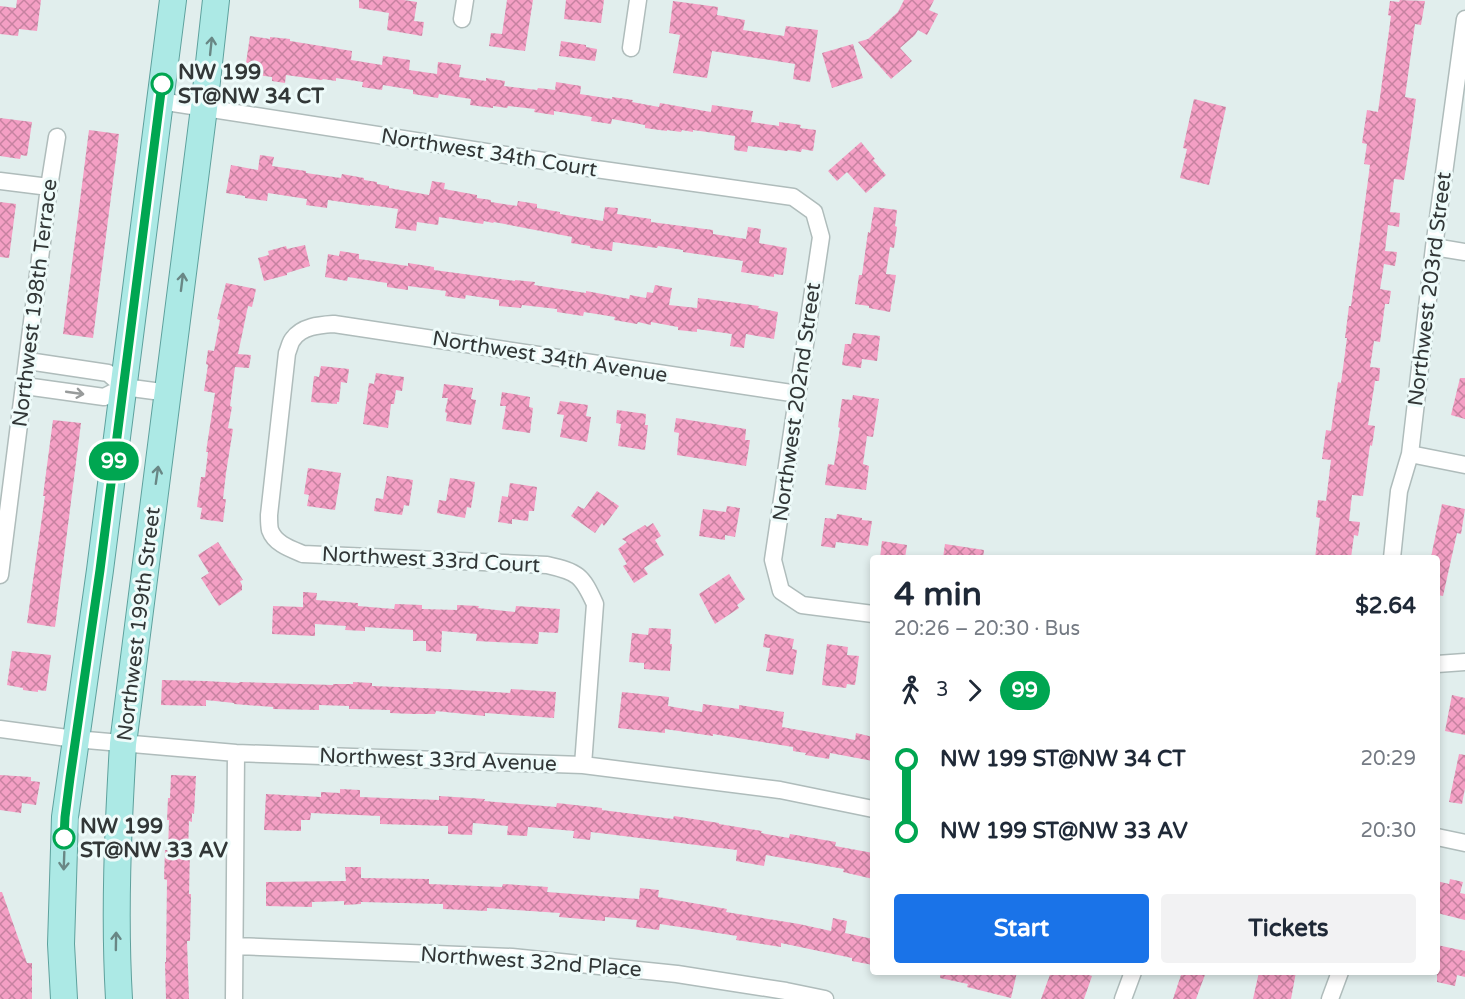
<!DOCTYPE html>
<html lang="en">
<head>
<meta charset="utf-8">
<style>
	body { margin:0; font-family:"Varela Round",sans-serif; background:#f2f2f3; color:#1f2937; height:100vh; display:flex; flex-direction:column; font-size:22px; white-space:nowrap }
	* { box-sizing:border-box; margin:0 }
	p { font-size:20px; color:#747a83 }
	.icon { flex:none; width:33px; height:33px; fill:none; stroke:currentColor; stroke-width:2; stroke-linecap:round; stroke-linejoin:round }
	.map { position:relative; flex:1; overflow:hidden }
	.drawer { position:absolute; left:870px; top:555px; width:570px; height:420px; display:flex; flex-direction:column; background:#fff; border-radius:6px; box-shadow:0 3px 9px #0003 }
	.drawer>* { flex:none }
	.badge { padding:0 12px; border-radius:20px; font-size:21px; line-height:39px }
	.map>.badge { position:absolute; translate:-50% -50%; box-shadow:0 0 0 3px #fff }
	.legs { display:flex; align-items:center; gap:9px; height:66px; padding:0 24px; font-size:20px }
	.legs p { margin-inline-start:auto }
	.overview { display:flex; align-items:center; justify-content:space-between; height:102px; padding:0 24px }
	h1 { font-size:33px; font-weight:800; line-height:45px }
	.primary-button { display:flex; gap:12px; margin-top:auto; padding:12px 24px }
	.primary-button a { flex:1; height:69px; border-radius:6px; background:#1a73e8; color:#fff; font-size:24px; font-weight:800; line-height:69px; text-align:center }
	.primary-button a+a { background:#f2f2f3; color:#1f2937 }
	ul { padding:0 24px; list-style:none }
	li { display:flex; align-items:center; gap:21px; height:72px; font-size:22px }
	li i { display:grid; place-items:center; width:9px; height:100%; margin:0 8px; background:currentColor }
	li i::after { content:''; width:15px; height:15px; margin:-8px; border:4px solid; border-radius:50%; background:#fff }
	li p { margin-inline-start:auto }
	li:first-child i { background:linear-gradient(#0000 50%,currentColor 0) }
	li:last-child i { background:linear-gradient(currentColor 50%,#0000 0) }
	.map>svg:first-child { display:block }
</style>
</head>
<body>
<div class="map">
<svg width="1465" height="999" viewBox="0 0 1465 999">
	<defs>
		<pattern id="building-cross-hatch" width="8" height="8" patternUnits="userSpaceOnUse" patternTransform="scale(1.5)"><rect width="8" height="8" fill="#f49fc4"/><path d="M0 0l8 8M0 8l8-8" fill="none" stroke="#c682a0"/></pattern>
	</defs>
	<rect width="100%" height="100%" fill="#e1eeed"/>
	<path fill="url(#building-cross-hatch)" d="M 17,0 L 41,0 L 37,31 L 19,29 L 18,36 L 0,34 L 0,6 L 16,8 Z
		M 359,0 L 404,0 L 417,2 L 414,21 L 424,22 L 422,36 L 387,30 L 389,13 L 359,8 Z
		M 507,0 L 533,0 L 525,51 L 489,46 L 491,33 L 502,34 Z
		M 566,0 L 604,0 L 601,23 L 564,19 Z
		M 904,0 L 934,0 L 929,10 L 938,14 L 927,35 L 918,30 L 915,35 L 900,48 L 912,61 L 891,79 L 858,42 L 868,39 L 898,12 Z
		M 1400,0 L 1425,1 L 1421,25 L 1415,24 L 1405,97 L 1416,99 L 1410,143 L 1404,180 L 1394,179 L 1390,212 L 1400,213 L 1399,227 L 1388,225 L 1385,251 L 1397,252 L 1395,266 L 1384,264 L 1380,289 L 1391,291 L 1389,304 L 1385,304 L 1380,342 L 1374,341 L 1370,367 L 1380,368 L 1379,381 L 1375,381 L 1368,425 L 1375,426 L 1372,446 L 1370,445 L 1363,496 L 1352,495 L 1349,521 L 1360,522 L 1358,536 L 1354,535 L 1351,558 L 1315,558 L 1320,518 L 1316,517 L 1318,500 L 1326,501 L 1331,460 L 1322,459 L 1326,430 L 1331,431 L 1338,382 L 1341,383 L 1347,338 L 1345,338 L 1349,306 L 1351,306 L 1368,180 L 1370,165 L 1364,164 L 1367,144 L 1362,143 L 1367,110 L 1378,112 L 1391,16 L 1388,15 L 1390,1 L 1399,2 Z
		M 673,1 L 718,7 L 717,15 L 745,20 L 743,30 L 784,36 L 786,26 L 818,30 L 810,82 L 793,79 L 795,64 L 712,51 L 707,78 L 673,73 L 680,35 L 669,33 Z
		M 250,36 L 270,39 L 270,37 L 290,39 L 290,41 L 352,51 L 351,60 L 382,65 L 383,56 L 410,60 L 409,70 L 437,74 L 438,62 L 461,65 L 459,77 L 486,81 L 486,78 L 505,81 L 504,86 L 537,90 L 538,88 L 555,90 L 556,82 L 581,86 L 580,94 L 612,99 L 612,97 L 633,100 L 632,102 L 659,107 L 660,103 L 711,112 L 712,105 L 753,111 L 751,122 L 779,126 L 779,122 L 801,125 L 800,128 L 816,130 L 813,151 L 802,149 L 801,152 L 788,150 L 787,151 L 748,146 L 747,152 L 734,150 L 735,136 L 693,130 L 693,132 L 682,130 L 681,132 L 667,130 L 667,131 L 645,128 L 645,125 L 612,119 L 611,124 L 591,121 L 592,117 L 554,111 L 554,115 L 534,112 L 535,109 L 508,106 L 507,108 L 493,106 L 493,108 L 470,105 L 471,99 L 439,94 L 438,98 L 413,94 L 413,90 L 383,85 L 382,90 L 362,87 L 363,82 L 336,78 L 336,81 L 323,79 L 322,80 L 286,75 L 285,83 L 272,81 L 272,77 L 251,74 L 252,64 L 246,63 Z
		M 561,41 L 586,45 L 586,47 L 597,49 L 595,61 L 559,56 Z
		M 853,44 L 863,78 L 832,88 L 822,53 Z
		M 1194,99 L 1226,107 L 1209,185 L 1180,178 L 1187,149 L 1183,148 Z
		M 0,118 L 32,122 L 27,156 L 21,155 L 20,159 L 0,156 Z
		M 89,130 L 119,134 L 93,338 L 63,334 Z
		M 861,142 L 875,159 L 873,160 L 886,175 L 866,193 L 847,172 L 837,181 L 828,171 Z
		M 260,155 L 274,157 L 272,166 L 306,171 L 306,173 L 341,178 L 342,174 L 364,178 L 364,180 L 377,182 L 377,184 L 389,186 L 389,188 L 429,195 L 432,181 L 438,182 L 445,183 L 444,189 L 477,195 L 477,198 L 491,200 L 491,202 L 517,206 L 518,201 L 537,204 L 537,208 L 560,212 L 560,214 L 603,221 L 605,207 L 618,208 L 617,214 L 651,219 L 651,222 L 713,230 L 713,234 L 746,239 L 748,227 L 761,229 L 759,243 L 787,248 L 783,275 L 774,274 L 774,277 L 741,272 L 743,261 L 697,254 L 683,252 L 683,250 L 658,246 L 657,248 L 613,242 L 612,251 L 590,248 L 590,246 L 571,243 L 572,237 L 494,222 L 493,223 L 484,221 L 483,224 L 439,217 L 438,225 L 417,222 L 416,231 L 395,228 L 398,209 L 370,205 L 370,206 L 328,200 L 327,208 L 306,205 L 307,199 L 268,193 L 267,201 L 245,198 L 245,196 L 226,193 L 231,165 L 258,170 Z
		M 0,202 L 16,204 L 9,258 L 0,257 Z
		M 874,207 L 897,210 L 895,226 L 897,227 L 894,248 L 890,247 L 886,274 L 896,275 L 890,312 L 869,308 L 869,306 L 855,304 L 859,275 L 862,275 L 868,232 L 870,233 Z
		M 305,245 L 310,266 L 287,273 L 287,275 L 264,281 L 258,258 L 269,255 L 268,251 L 286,246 L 287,249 Z
		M 340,251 L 359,254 L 359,259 L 408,266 L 408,263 L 434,267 L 434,270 L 515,281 L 515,280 L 535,282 L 534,285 L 586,293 L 586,291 L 629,299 L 630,295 L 646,298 L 647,292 L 653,293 L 655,285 L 672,288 L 669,305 L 697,308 L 698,298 L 737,303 L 759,306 L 758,308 L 778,312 L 774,339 L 746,334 L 744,348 L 730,346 L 732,334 L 697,329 L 697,332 L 678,330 L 678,327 L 651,322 L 651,325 L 638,322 L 637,324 L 614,320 L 615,317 L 584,312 L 583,316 L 557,312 L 557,309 L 522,305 L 521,308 L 499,306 L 499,300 L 466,295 L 465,299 L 445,296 L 446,291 L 408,286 L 408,290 L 387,287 L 387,283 L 348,277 L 347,281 L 325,277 L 328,254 L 339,256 Z
		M 226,283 L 256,289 L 252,307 L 248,306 L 238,354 L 251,355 L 249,368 L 235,367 L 230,406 L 232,407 L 228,428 L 233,429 L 226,473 L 223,499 L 226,499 L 223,522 L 200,519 L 202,508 L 197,507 L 201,477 L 205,477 L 208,452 L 206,452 L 215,393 L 204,391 L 208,365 L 206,364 L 208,350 L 214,351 L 220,320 L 217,319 Z
		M 853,333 L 880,336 L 877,361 L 862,359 L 861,368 L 842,365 L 845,344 L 851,344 Z
		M 321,366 L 349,369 L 347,383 L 341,382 L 339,402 L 337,402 L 337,404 L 311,402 L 314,376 L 319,377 Z
		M 376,373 L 404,377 L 402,391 L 396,390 L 394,404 L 391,404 L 388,428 L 363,424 L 369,383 L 374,384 Z
		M 1460,378 L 1465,378 L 1465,419 L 1451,415 Z
		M 444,384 L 473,388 L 471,399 L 476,400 L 471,425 L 446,421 L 447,413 L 445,412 L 448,398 L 442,398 Z
		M 502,392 L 530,397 L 529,407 L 533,408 L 530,433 L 502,429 L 506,406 L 500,406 Z
		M 853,395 L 879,399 L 873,437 L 867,436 L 863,464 L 869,466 L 866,490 L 825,485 L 828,464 L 834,465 L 840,428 L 838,427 L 842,399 L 852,400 Z
		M 560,401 L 588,405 L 586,416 L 591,417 L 587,442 L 560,437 L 564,415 L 557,414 Z
		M 617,410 L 646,414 L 645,425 L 648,425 L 645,450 L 618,446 L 621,424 L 616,423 Z
		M 676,418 L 746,429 L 745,440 L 750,440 L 746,466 L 677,455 L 679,433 L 674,432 Z
		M 53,420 L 81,423 L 55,627 L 27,623 L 45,496 L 43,496 Z
		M 308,468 L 341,473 L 335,510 L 307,506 L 309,495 L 304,494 Z
		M 387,476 L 413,480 L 409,506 L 404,505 L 402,515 L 374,511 L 376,498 L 383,499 Z
		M 450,478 L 475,482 L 471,508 L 467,507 L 465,518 L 437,513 L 439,500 L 446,501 Z
		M 510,483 L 537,487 L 534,511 L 529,511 L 528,521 L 512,519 L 512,524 L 498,522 L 502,496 L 508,497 Z
		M 597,491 L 619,506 L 604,526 L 602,523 L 595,533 L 571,516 L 578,506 L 584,509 Z
		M 1442,504 L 1465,509 L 1461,534 L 1457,533 L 1443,596 L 1437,595 L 1437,558 L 1431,557 Z
		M 727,506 L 740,508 L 735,537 L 725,535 L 725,540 L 699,536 L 703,509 L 726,512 Z
		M 837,514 L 862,518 L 862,520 L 872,521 L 868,546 L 836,542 L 835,548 L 821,546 L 825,518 L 836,519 Z
		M 653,523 L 661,536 L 655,540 L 664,555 L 644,568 L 648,574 L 634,583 L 623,566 L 627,564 L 618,549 L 627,542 L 622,539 L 645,525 L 647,527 Z
		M 882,541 L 907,545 L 905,558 L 880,558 Z
		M 218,542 L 243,580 L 240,581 L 242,585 L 242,590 L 219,606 L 201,578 L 209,573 L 198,555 Z
		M 945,544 L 984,550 L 983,558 L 943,558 Z
		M 729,574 L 745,599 L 737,605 L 739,608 L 715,624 L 699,594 Z
		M 303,592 L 317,593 L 316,600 L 358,603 L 358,606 L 394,609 L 395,604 L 422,605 L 422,609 L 457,610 L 457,605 L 479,606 L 478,608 L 515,612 L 516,606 L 560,609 L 558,633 L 539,632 L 538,644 L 476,641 L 477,634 L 442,631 L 441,652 L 426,651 L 426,641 L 413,641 L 413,630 L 365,627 L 365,631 L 345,630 L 346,626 L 315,624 L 315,636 L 272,634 L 273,606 L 303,607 Z
		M 649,628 L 671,629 L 670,644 L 672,644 L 670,671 L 644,669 L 644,663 L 629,662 L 632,633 L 648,635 Z
		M 765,634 L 794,639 L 792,649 L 797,650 L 793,675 L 766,671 L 770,648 L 763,647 Z
		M 827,644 L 848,647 L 847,655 L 859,656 L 855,685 L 847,684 L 846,688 L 822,685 Z
		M 12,651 L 51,655 L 46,691 L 38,690 L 38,692 L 23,690 L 23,688 L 7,685 Z
		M 162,680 L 206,681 L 239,683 L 240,682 L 333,685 L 333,684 L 353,684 L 353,682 L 372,683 L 372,686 L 447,689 L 510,693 L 511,689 L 556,692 L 554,718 L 485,713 L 485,716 L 436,711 L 435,714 L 413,714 L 390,713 L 390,710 L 349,709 L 349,706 L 319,705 L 319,710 L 273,709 L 273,707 L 234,704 L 234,703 L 206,700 L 206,706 L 161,705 Z
		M 622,692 L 669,697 L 668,706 L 702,712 L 703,704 L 739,709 L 739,705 L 784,712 L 782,727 L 855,740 L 856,733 L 873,737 L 873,761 L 830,753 L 829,759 L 805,755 L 806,753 L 793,751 L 793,747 L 713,734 L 713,736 L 665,729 L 665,733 L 618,728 Z
		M 1452,695 L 1465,698 L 1465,735 L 1445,731 Z
		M 1459,754 L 1465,755 L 1465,788 L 1462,804 L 1449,802 Z
		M 0,775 L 31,777 L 31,781 L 40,782 L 36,805 L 22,803 L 21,813 L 0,810 Z
		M 171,775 L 196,776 L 194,814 L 192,813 L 192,822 L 189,821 L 188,851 L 190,851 L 189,894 L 191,894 L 190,941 L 187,941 L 189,999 L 166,999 L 165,962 L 166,962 L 167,880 L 164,879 L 165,850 L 168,850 L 169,820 L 167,820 L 168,798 L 170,798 Z
		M 340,789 L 360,790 L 360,797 L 439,800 L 439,796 L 485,799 L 484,801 L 556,807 L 557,803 L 602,808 L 602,810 L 673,819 L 674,816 L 719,823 L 719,824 L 762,831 L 761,833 L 789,838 L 790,834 L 836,842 L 835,846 L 873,853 L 873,879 L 843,872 L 844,869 L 766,855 L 764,866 L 736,861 L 737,850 L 591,832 L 590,840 L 573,838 L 574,831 L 528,827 L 527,836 L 507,835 L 508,826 L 473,823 L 472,835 L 448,834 L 448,826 L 380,824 L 380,816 L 311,813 L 310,820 L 301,820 L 301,831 L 264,830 L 266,794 L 321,797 L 321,792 L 340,793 Z
		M 345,867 L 361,867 L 361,878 L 429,879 L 429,884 L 502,887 L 503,884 L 548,887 L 547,892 L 639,899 L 640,888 L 659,890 L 658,897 L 727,909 L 726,912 L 799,924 L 831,931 L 833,918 L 847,921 L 845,933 L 873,939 L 873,965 L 852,961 L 852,958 L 781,943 L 781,947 L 736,940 L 737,936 L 680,927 L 660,924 L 659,930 L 636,927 L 637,920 L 605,917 L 605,921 L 559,917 L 560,913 L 487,908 L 487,911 L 443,909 L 443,904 L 361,902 L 361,904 L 344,905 L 344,901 L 312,902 L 312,907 L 266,906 L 266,882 L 346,881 Z
		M 1450,879 L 1463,882 L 1460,893 L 1465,894 L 1465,920 L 1437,913 L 1437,881 L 1449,884 Z
		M 0,892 L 2,892 L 27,963 L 32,963 L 32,999 L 0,999 Z
		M 1437,945 L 1465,951 L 1465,977 L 1457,975 L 1455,986 L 1437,982 Z
		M 941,972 L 1017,972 L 1011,998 L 967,987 L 968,984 L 940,978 Z
		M 1051,972 L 1079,972 L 1092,976 L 1084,999 L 1041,999 Z
		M 1182,972 L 1206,972 L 1196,999 L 1173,999 Z
		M 1259,972 L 1296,972 L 1291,999 L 1253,999 Z"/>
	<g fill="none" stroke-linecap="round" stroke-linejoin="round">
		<defs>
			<path id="street" d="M 462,19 L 465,0
				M 631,48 L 638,0
				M 160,101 L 589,168 L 793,197 L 814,212 L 821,237 L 773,560 L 781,591 L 802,605 L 873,614
				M 0,181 L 49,187
				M 1434,247 L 1465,252
				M 28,361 L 108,373 L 124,387 L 169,393
				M 25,386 L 104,397 L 124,387
				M 1410,454 L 1465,465
				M 1392,558 L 1399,491 L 1410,454 L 1434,247 L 1465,19
				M 0,575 L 49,187 L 57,137
				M 1437,664 L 1465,662
				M 0,729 L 75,739 L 236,753 L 583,765 L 780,790 L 873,809
				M 583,765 L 595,604 C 582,575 578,572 547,565 L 303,554 C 291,549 275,544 270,530 C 269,526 269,519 269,515 L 287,353 C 289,349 290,342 293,339 C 302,326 320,325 334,324 L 798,394
				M 1437,837 L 1465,843
				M 235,946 L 512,957 L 677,974 L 786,991 L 825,999
				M 234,999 L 236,753
				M 1123,999 L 1133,972
				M 1330,999 L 1340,972"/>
			<path id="primary" d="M 64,999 L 61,944 L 65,817 L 100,570 L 173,0
				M 119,999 C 114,914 118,829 123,744 L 204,108 L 216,0"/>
		</defs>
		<use href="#street" stroke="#afbcbb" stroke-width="19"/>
		<use href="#primary" stroke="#5ea19d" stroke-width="28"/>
		<use href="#street" stroke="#fff" stroke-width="16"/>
		<use href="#primary" stroke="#ace9e5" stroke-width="26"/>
	</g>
	<defs><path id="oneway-shaft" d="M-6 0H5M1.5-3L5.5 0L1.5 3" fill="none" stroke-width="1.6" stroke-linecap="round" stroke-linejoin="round" transform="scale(1.5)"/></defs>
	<g stroke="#698785">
		<use href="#oneway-shaft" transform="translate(211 46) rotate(-84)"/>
		<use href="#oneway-shaft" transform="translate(182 282) rotate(-83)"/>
		<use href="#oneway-shaft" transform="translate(157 475) rotate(-82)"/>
		<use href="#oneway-shaft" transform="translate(64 861) rotate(92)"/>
		<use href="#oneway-shaft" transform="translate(116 941) rotate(-89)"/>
	</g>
	<use stroke="#989b9b" href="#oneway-shaft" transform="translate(75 393) rotate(8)"/>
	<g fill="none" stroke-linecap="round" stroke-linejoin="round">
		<defs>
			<path id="line-1" d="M 64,838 L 65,817 L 70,778 L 100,570 L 162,84"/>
		</defs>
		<use href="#line-1" stroke="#fff" stroke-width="14"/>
		<use href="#line-1" stroke="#00a651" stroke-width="9"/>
	</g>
	<g fill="#fff" stroke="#00a651" stroke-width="3">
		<circle cx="162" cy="84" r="10"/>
		<circle cx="64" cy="838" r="10"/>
	</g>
	<g text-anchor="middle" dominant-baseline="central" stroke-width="6" stroke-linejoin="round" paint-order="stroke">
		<g font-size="21" font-weight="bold" fill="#323737" stroke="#eefbfa" text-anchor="start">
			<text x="178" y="72">NW 199<tspan x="178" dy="24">ST@NW 34 CT</tspan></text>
			<text x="80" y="826">NW 199<tspan x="80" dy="24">ST@NW 33 AV</tspan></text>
		</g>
		<g font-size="21" fill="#323737" stroke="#eefbfa">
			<text transform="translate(489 153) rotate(9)">Northwest 34th Court</text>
			<text transform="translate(1430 289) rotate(-83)">Northwest 203rd Street</text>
			<text transform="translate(35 303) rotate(-83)">Northwest 198th Terrace</text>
			<text transform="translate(550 357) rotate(9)">Northwest 34th Avenue</text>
			<text transform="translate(797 402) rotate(-82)">Northwest 202nd Street</text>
			<text transform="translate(431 560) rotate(3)">Northwest 33rd Court</text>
			<text transform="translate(139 624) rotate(-83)">Northwest 199th Street</text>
			<text transform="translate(438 760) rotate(2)">Northwest 33rd Avenue</text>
			<text transform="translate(531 962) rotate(4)">Northwest 32nd Place</text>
		</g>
	</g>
</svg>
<b class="badge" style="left:114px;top:461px;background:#00a651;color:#fff">99</b>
<section class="drawer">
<div class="overview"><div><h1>4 min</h1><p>20:26 – 20:30 · Bus</p></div><b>$2.64</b></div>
<div class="legs"><svg class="icon" aria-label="walk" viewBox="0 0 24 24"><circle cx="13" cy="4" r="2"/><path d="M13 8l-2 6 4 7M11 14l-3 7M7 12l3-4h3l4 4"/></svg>3<svg class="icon" aria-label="forward" viewBox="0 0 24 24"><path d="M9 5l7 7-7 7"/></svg><b class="badge" style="background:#00a651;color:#fff">99</b></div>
<ul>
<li><i style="color:#00a651"></i><b>NW 199 ST@NW 34 CT</b><p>20:29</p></li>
<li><i style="color:#00a651"></i><b>NW 199 ST@NW 33 AV</b><p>20:30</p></li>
</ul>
<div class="primary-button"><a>Start</a><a>Tickets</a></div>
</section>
</div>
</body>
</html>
